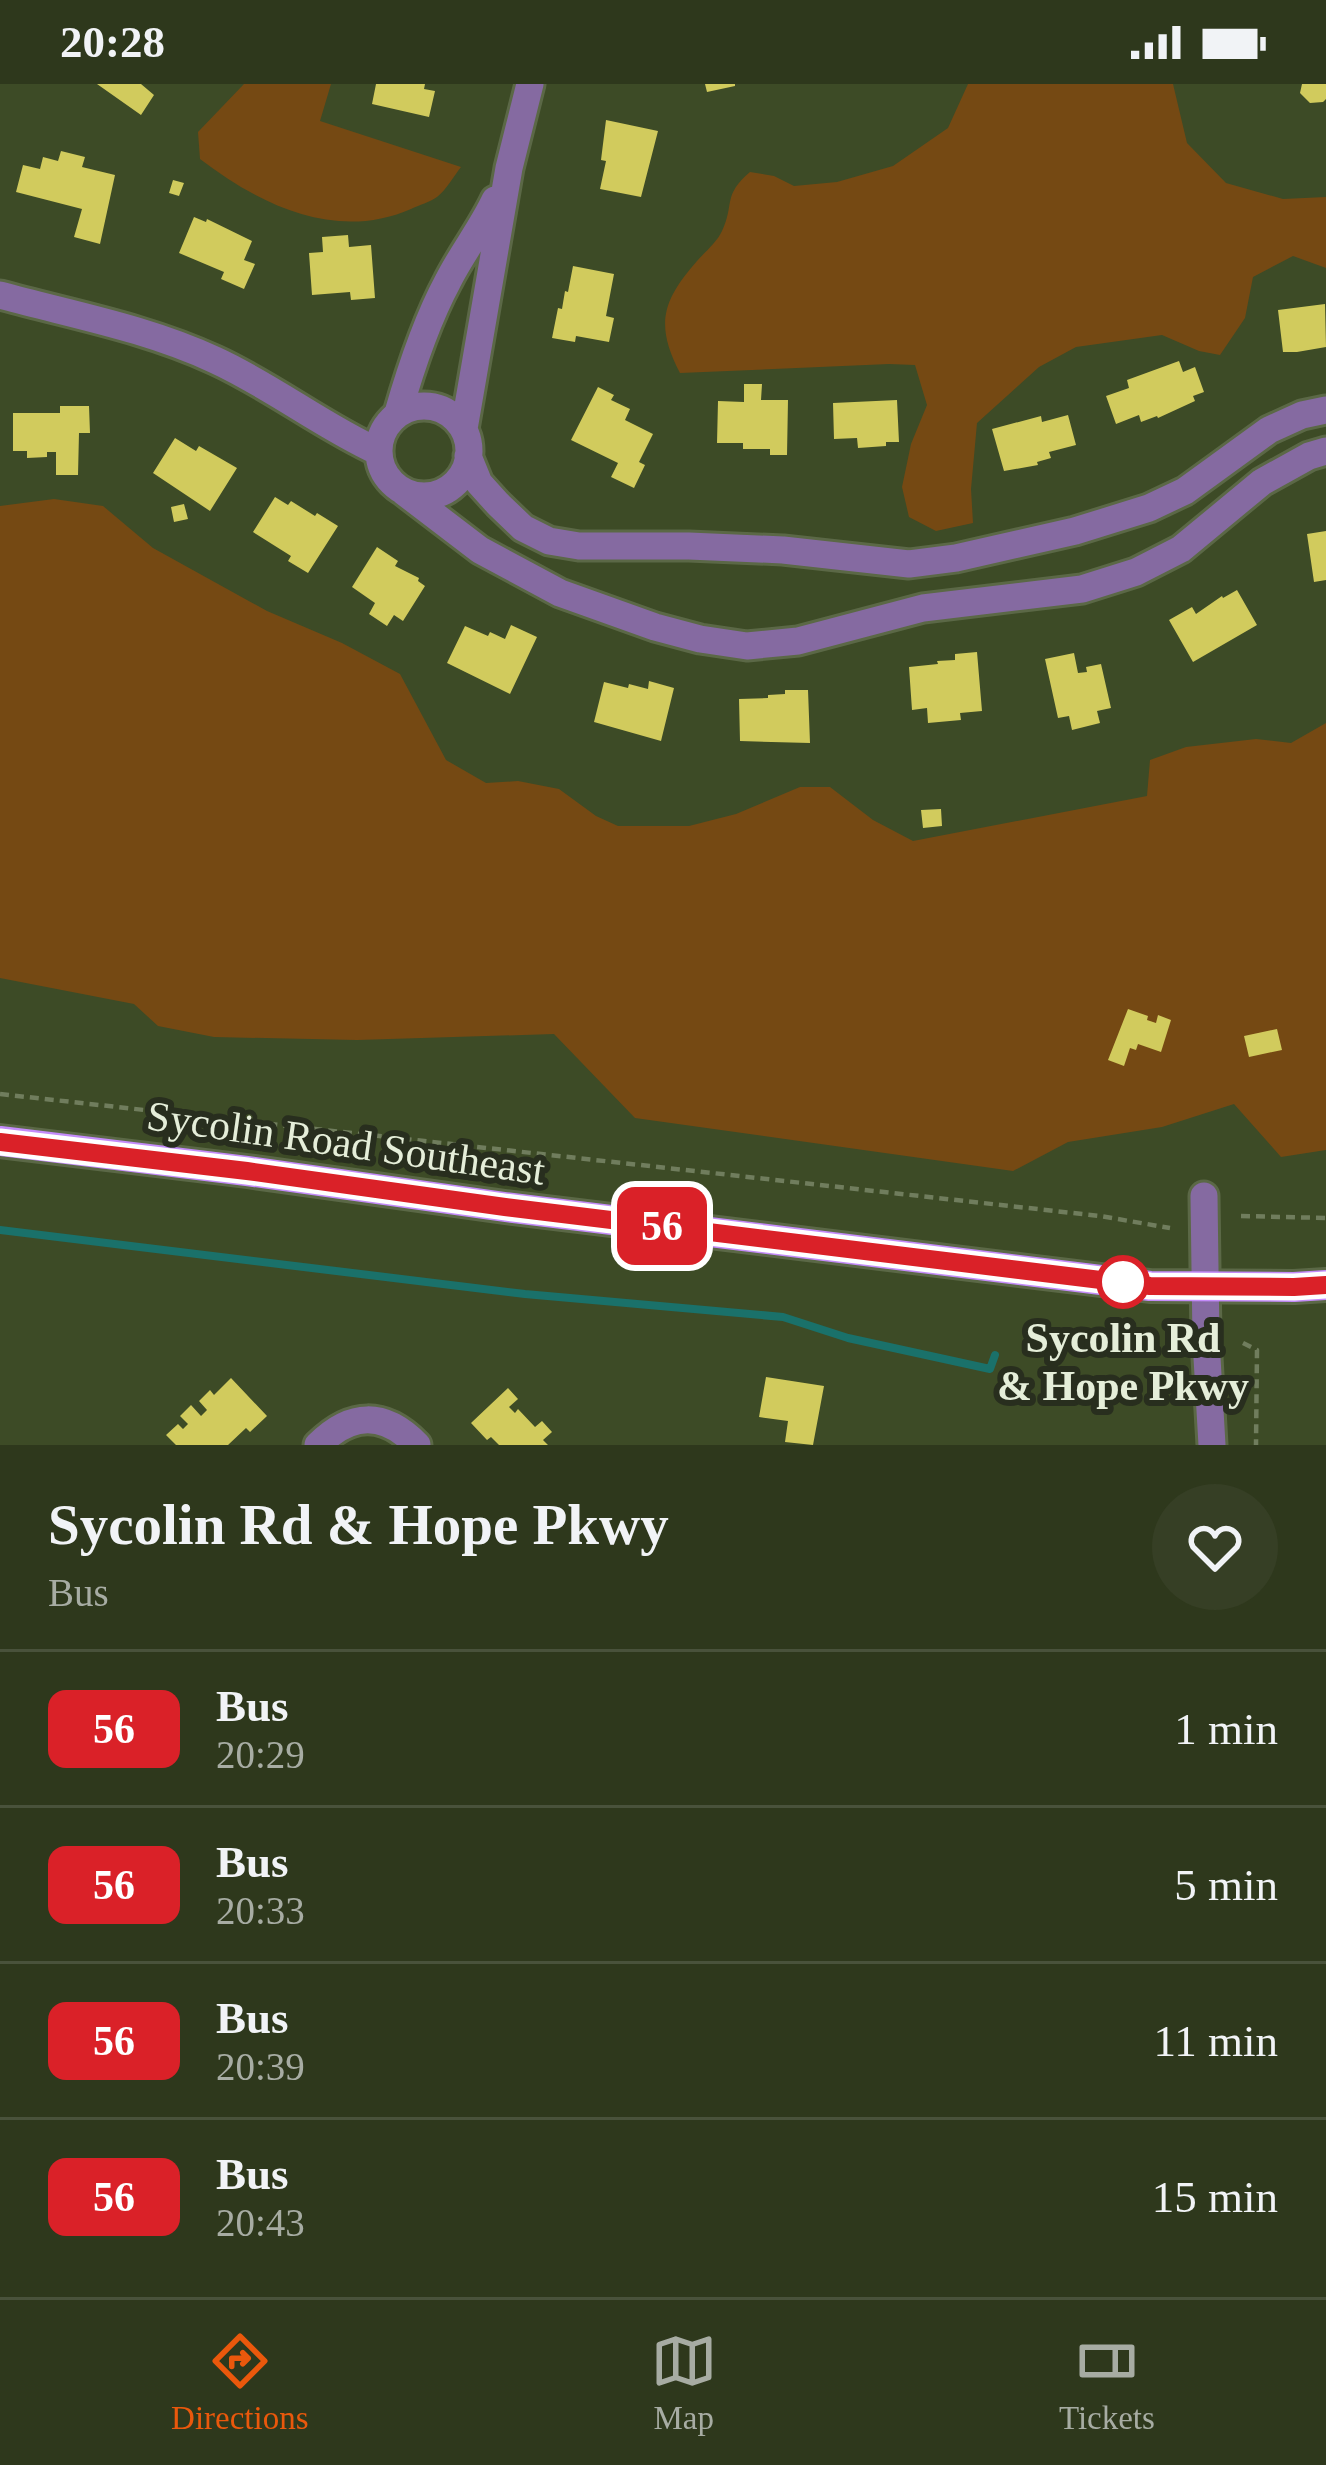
<!DOCTYPE html>
<html lang="en">
<head>
<meta charset="utf-8">
<style>
	body { margin:0; font-family:Georgia,serif; background:#363f25; color:#f1f3f6; height:100vh; display:flex; flex-direction:column; font-size:45px; white-space:nowrap }
	* { box-sizing:border-box; margin:0 }
	p { font-size:39px; color:#a7aca3 }
	.icon { flex:none; width:66px; height:66px; fill:none; stroke:currentColor; stroke-width:2; stroke-linecap:round; stroke-linejoin:round }
	.map { position:relative; height:1361px; overflow:hidden }
	.sheet { display:flex; flex-direction:column; background:#2e381c; flex:1 }
	.sheet>* { flex:none }
	.badge { padding:0 24px; border-radius:18px; font-size:42px; line-height:78px }
	.map>.badge { position:absolute; translate:-50% -50%; box-shadow:0 0 0 6px #fff }
	.round { display:grid; place-items:center; flex:none; width:126px; height:126px; border-radius:63px; background:#363f25 }
	.summary { display:flex; align-items:center; justify-content:space-between; height:204px; padding:0 48px }
	h1 { font-size:57px; font-weight:800; line-height:90px }
	ul { padding:0; list-style:none }
	li { display:flex; align-items:center; gap:36px; height:156px; padding:0 48px; border-top:3px solid #49523b }
	li div { flex:1 }
	li b { display:block; font-size:45px }
	li em { font-style:normal }
	li .badge { min-width:132px; font-weight:700; text-align:center }
	.status { display:flex; justify-content:space-between; align-items:center; height:84px; padding:0 60px; background:#2e381c; direction:ltr }
	.status svg { height:33px; fill:currentColor }
	.menu { display:flex; justify-content:space-around; align-items:center; height:168px; border-top:3px solid #49523b; background:#2e381c; font-size:33px; color:#a7aca3 }
	.menu a { display:grid; justify-items:center; gap:6px }
	.menu .active { color:#ea580c }
	.map>svg:first-child { display:block }
</style>
</head>
<body>
<div class="status"><b>20:28</b><svg viewBox="0 0 49 12"><path d="M0 12V9h3v3zM5 12V6h3v6zM10 12V3h3v9zM15 12V0h3v12zM26 1h20v11H26zM47 4h2v5h-2z"/></svg></div>
<div class="map">
<svg width="1326" height="1361" viewBox="0 0 1326 1361">
	<rect width="100%" height="100%" fill="#3d4b26"/>
	<path fill="#754913" d="M 244,0 L 331,0 L 320,37 L 461,83 C 454,92 446,106 437,113 C 430,118 419,121 411,125 C 336,158 260,121 200,75 L 198,48 Z
		M 968,0 L 1173,0 L 1187,59 L 1226,99 L 1283,115 L 1326,113 L 1326,184 L 1293,172 L 1253,193 L 1245,234 L 1220,271 L 1199,267 L 1162,251 L 1076,263 L 1039,283 L 977,339 L 971,405 L 973,439 L 936,447 L 909,433 L 902,403 L 911,360 L 927,321 L 915,281 L 889,280 L 680,289 C 655,241 662,217 697,177 C 705,168 717,158 722,147 C 735,120 722,112 750,88 L 774,92 L 794,102 L 837,98 L 893,82 L 948,44 Z
		M 54,415 L 103,422 L 153,464 L 267,527 L 342,559 L 400,590 L 446,676 L 486,699 L 518,697 L 559,705 L 596,732 L 618,742 L 689,742 L 736,730 L 800,703 L 830,703 L 873,736 L 913,757 L 1147,712 L 1150,676 L 1186,663 L 1256,655 L 1291,659 L 1326,639 L 1326,1066 L 1281,1073 L 1234,1020 L 1162,1043 L 1068,1058 L 1013,1087 L 635,1034 L 554,950 L 357,956 L 214,953 L 158,942 L 134,920 L 0,894 L 0,422 Z"/>
	<g fill="none" stroke-linecap="round" stroke-linejoin="round">
		<path stroke="#1a716a" stroke-width="8" d="M 0,1146 L 525,1210 L 783,1233 L 848,1254 L 990,1285 L 995,1271"/>
	</g>
	<path fill="#d1cb5d" d="M 97,0 L 141,0 L 154,11 L 141,31 Z
		M 376,0 L 425,0 L 424,5 L 435,7 L 429,33 L 372,20 Z
		M 705,0 L 735,0 L 735,2 L 707,8 Z
		M 1302,0 L 1326,0 L 1326,15 L 1323,18 L 1310,19 L 1300,9 Z
		M 606,36 L 658,47 L 641,113 L 600,105 L 606,77 L 601,76 Z
		M 61,67 L 85,73 L 82,83 L 115,91 L 100,160 L 74,153 L 82,125 L 16,108 L 23,81 L 40,85 L 43,73 L 58,77 Z
		M 173,96 L 184,99 L 179,112 L 169,109 Z
		M 194,133 L 206,138 L 207,135 L 252,157 L 244,176 L 255,180 L 244,205 L 221,195 L 224,188 L 179,169 Z
		M 348,151 L 349,163 L 371,161 L 375,214 L 351,216 L 350,208 L 312,211 L 309,169 L 323,168 L 322,153 Z
		M 573,182 L 614,190 L 606,232 L 614,234 L 609,258 L 576,252 L 575,258 L 552,254 L 558,224 L 562,225 L 565,207 L 568,208 Z
		M 1325,220 L 1326,263 L 1297,268 L 1283,268 L 1278,226 Z
		M 1179,277 L 1183,288 L 1195,283 L 1204,308 L 1193,312 L 1195,317 L 1158,334 L 1157,332 L 1141,338 L 1139,331 L 1116,340 L 1106,312 L 1129,304 L 1127,296 Z
		M 744,300 L 762,300 L 761,316 L 788,316 L 787,371 L 770,371 L 770,365 L 743,365 L 743,359 L 717,359 L 718,317 L 744,318 Z
		M 598,303 L 614,311 L 611,316 L 630,325 L 625,336 L 653,350 L 639,378 L 645,381 L 634,404 L 611,393 L 618,379 L 571,356 Z
		M 897,316 L 899,358 L 886,358 L 886,362 L 858,364 L 857,354 L 834,355 L 833,319 Z
		M 60,322 L 89,322 L 90,349 L 79,349 L 78,391 L 56,391 L 56,368 L 47,368 L 47,373 L 27,374 L 27,367 L 13,367 L 13,329 L 60,329 Z
		M 1068,331 L 1076,361 L 1049,368 L 1051,374 L 1037,378 L 1038,381 L 1004,387 L 992,345 L 1041,332 L 1042,338 Z
		M 175,354 L 196,367 L 199,362 L 237,384 L 210,427 L 153,389 Z
		M 275,413 L 288,421 L 291,417 L 315,432 L 317,429 L 338,442 L 308,489 L 288,477 L 291,472 L 253,448 Z
		M 184,420 L 188,435 L 174,438 L 171,423 Z
		M 1326,447 L 1326,496 L 1314,498 L 1307,450 Z
		M 377,463 L 398,477 L 395,482 L 419,494 L 418,497 L 425,502 L 403,537 L 394,531 L 387,542 L 369,530 L 375,519 L 352,503 Z
		M 1237,506 L 1257,541 L 1193,578 L 1169,536 L 1192,523 L 1196,530 L 1222,512 L 1223,514 Z
		M 511,541 L 537,553 L 510,610 L 447,579 L 465,542 L 488,552 L 490,548 L 505,555 Z
		M 977,568 L 982,627 L 960,629 L 961,636 L 928,639 L 927,624 L 912,626 L 909,583 L 938,580 L 937,577 L 955,576 L 955,570 Z
		M 1074,569 L 1078,589 L 1087,588 L 1086,583 L 1101,580 L 1111,624 L 1097,627 L 1100,639 L 1072,646 L 1069,632 L 1058,634 L 1045,575 Z
		M 649,597 L 674,604 L 661,657 L 594,638 L 604,598 L 628,604 L 629,600 L 648,605 Z
		M 785,606 L 808,606 L 810,659 L 740,657 L 739,615 L 768,614 L 768,611 L 785,610 Z
		M 941,725 L 942,742 L 923,744 L 921,726 Z
		M 1128,925 L 1148,932 L 1147,936 L 1156,939 L 1158,931 L 1171,936 L 1161,968 L 1138,960 L 1136,966 L 1130,964 L 1124,982 L 1108,976 Z
		M 1277,945 L 1282,966 L 1249,973 L 1244,952 Z
		M 766,1293 L 824,1302 L 813,1361 L 785,1358 L 788,1337 L 759,1333 Z
		M 231,1294 L 267,1332 L 250,1348 L 246,1344 L 228,1361 L 176,1361 L 166,1351 L 178,1340 L 183,1345 L 188,1340 L 180,1332 L 191,1321 L 201,1332 L 207,1326 L 199,1317 L 210,1306 L 214,1311 Z
		M 508,1304 L 518,1315 L 509,1323 L 515,1329 L 518,1325 L 535,1343 L 542,1337 L 552,1348 L 543,1356 L 548,1361 L 499,1361 L 491,1353 L 487,1356 L 471,1339 Z"/>
	<g fill="none" stroke-linecap="round" stroke-linejoin="round">
		<defs>
			<path id="minor" d="M 0,211 C 73,231 146,244 215,276 C 272,302 322,342 379,368
				M379 367a45 45 0 1 1 90 0a45 45 0 1 1-90 0Z
				M 398,329 C 410,287 427,236 448,197 C 462,169 482,144 495,116
				M 464,345 L 509,84 L 530,0
				M 468,372 L 479,399 L 498,420 L 523,444 L 549,457 L 579,462 L 689,462 L 783,466 L 909,480 L 956,474 L 1075,447 L 1149,424 L 1185,407 L 1269,346 L 1302,331 L 1326,326
				M 404,408 L 480,466 L 560,509 L 655,543 L 700,555 L 747,562 L 798,557 L 923,524 L 1082,505 L 1136,488 L 1181,465 L 1262,398 L 1309,372 L 1326,367
				M 1204,1112 L 1206,1256 L 1212,1361
				M 318,1361 C 351,1328 384,1327 417,1361"/>
			<path id="major" d="M 0,1057 L 247,1087 L 505,1123 L 1150,1202 L 1294,1203 L 1326,1201"/>
		</defs>
		<use href="#minor" stroke="#5b6846" stroke-width="33"/>
		<use href="#major" stroke="#5b6846" stroke-width="36"/>
		<path stroke="#707d5d" stroke-width="4.5" stroke-dasharray="9 6" stroke-linecap="butt" d="M 0,1010 L 1100,1132 L 1170,1144
			M 1241,1132 L 1326,1134
			M 1243,1259 L 1257,1266 L 1256,1361"/>
		<use href="#minor" stroke="#856aa1" stroke-width="27"/>
		<use href="#major" stroke="#c38bf9" stroke-width="30"/>
	</g>
	<g fill="none" stroke-linecap="round" stroke-linejoin="round">
		<defs>
			<path id="line" d="M 0,1058 L 247,1087 L 505,1123 L 1150,1202 L 1294,1203 L 1326,1201"/>
		</defs>
		<use href="#line" stroke="#fff" stroke-width="27"/>
		<use href="#line" stroke="#da2128" stroke-width="18"/>
	</g>
	<circle fill="#fff" stroke="#da2128" stroke-width="6" cx="1123" cy="1198" r="24"/>
	<g text-anchor="middle" dominant-baseline="central" stroke-width="12" stroke-linejoin="round" paint-order="stroke">
		<g font-size="42" fill="#e5eed9" stroke="#282e1e">
			<text transform="translate(346 1059) rotate(8)">Sycolin Road Southeast</text>
		</g>
		<g font-size="42" font-weight="bold" fill="#e5eed9" stroke="#282e1e">
			<text x="1123" y="1254">Sycolin Rd<tspan x="1123" dy="48">&amp; Hope Pkwy</tspan></text>
		</g>
	</g>
</svg>
<b class="badge" style="left:662px;top:1142px;background:#da2128;color:#fff">56</b>
</div>
<section class="sheet">
<div class="summary"><div><h1>Sycolin Rd &amp; Hope Pkwy</h1><p>Bus</p></div><a class="round"><svg class="icon" aria-label="heart" viewBox="0 0 24 24"><path d="M12 20l-8-8c-3-5 5-10 8-4 3-6 11-1 8 4z"/></svg></a></div>
<ul>
<li><span class="badge" style="background:#da2128;color:#fff">56</span><div><b>Bus</b><p>20:29</p></div><em>1 min</em></li>
<li><span class="badge" style="background:#da2128;color:#fff">56</span><div><b>Bus</b><p>20:33</p></div><em>5 min</em></li>
<li><span class="badge" style="background:#da2128;color:#fff">56</span><div><b>Bus</b><p>20:39</p></div><em>11 min</em></li>
<li><span class="badge" style="background:#da2128;color:#fff">56</span><div><b>Bus</b><p>20:43</p></div><em>15 min</em></li>
</ul>
</section>
<nav class="menu">
<a class="active"><svg class="icon" aria-label="directions" viewBox="0 0 24 24"><path d="M12 3l9 9-9 9-9-9zM9 14v-3h6M13 9l2 2-2 2"/></svg>Directions</a>
<a><svg class="icon" aria-label="map" viewBox="0 0 24 24"><path d="M3 6l6-2 6 2 6-2v14l-6 2-6-2-6 2zM9 4v14M15 6v14"/></svg>Map</a>
<a><svg class="icon" aria-label="tickets" viewBox="0 0 24 24"><path d="M3 7h18v10H3zM15 7v10"/></svg>Tickets</a>
</nav>
</body>
</html>
